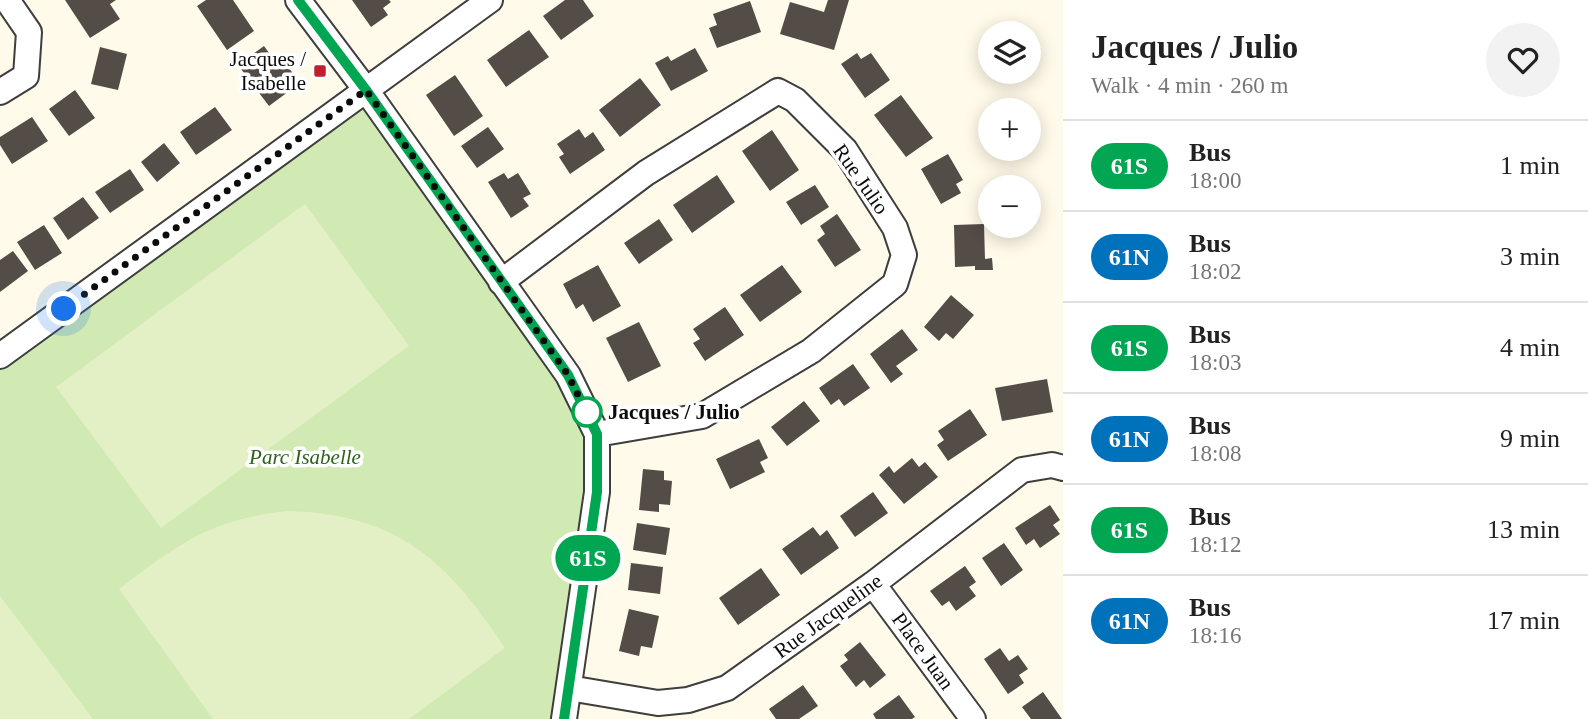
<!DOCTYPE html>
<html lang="en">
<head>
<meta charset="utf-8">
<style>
	body { margin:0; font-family:"Times New Roman",serif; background:#f2f2f2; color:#222; height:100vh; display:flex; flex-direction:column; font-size:26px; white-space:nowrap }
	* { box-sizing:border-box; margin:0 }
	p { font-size:23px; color:#767676 }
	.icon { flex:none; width:38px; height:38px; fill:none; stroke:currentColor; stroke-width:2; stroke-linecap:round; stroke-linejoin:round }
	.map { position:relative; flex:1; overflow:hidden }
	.side { display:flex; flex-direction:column; background:#fff; width:525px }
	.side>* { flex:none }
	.badge { padding:0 14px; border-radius:23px; font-size:24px; line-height:46px }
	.buttons { position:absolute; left:978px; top:21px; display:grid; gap:14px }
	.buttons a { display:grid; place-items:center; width:63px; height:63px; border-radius:50%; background:#fff; box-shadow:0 4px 18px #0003; font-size:35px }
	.you { position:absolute; width:35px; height:35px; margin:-18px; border:5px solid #fff; border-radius:50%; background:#1a73e8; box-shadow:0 0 0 10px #1a73e833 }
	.map>.badge { position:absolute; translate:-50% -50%; box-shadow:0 0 0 4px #fff }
	.round { display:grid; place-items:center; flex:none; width:74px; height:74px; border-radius:37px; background:#f2f2f2 }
	.summary { display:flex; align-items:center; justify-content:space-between; height:119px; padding:0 28px }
	h1 { font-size:33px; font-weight:700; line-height:52px }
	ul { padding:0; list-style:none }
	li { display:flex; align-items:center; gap:21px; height:91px; padding:0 28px; border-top:2px solid #e0e0e0 }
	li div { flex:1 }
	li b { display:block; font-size:26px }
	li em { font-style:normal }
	li .badge { min-width:77px; font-weight:700; text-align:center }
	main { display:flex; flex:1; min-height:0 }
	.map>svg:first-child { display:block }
</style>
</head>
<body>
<main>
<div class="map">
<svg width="1063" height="719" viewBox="0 0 1063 719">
	<rect width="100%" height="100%" fill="#fffae9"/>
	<path fill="#d1e9b3" d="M 366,90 L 597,434 L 560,719 L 0,719 L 0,356 Z"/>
	<path fill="#e3f0c5" d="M 305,204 L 409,346 L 161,528 L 56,387 Z
		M 288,511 C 397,514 448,561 505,648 L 409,719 L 213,719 L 119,589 C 179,544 210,519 288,511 Z
		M 0,596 L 93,719 L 0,719 Z"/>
	<path fill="#544c47" d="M 65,0 L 116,0 L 110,4 L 120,19 L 90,38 Z
		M 206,0 L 233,0 L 254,31 L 227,50 L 197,6 Z
		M 352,0 L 389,0 L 391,2 L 383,8 L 388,15 L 371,27 Z
		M 565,0 L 583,0 L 594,16 L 561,40 L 543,16 Z
		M 828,0 L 849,0 L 834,50 L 780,34 L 790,2 L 824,12 Z
		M 750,1 L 761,32 L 717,48 L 709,28 L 717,25 L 713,14 Z
		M 529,30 L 549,57 L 506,87 L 487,60 Z
		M 264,46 L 277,64 L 283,60 L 300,83 L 269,106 L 238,65 Z
		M 100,47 L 127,54 L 118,90 L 91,84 Z
		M 695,48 L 708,71 L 671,91 L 655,63 L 668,56 L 671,61 Z
		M 857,53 L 861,59 L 871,53 L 890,80 L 865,98 L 841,64 Z
		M 455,75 L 483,116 L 454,136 L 426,95 Z
		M 640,78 L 661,105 L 620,137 L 599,110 Z
		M 75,90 L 95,118 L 69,136 L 49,109 Z
		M 901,95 L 933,138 L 906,157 L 874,115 Z
		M 215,107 L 232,130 L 196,155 L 180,132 Z
		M 32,117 L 48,141 L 12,164 L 0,145 L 0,137 Z
		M 488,127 L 504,149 L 477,168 L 461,146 Z
		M 579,129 L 585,138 L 593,132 L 605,150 L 570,174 L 559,157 L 564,154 L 557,144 Z
		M 772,130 L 799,170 L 770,191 L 742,151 Z
		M 164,143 L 180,163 L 157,182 L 141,162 Z
		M 948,154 L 963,180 L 956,184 L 961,193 L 941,204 L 921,169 Z
		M 130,169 L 144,190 L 110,213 L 95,192 Z
		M 504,173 L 508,179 L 518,173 L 531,194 L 523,198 L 529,206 L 511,218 L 488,182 Z
		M 717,175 L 735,202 L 692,233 L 673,205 Z
		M 815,185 L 829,207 L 801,225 L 786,202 Z
		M 83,197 L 99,218 L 68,240 L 53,218 Z
		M 837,214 L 861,250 L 835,267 L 817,240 L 825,234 L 820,226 Z
		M 659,219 L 673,240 L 639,264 L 624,243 Z
		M 984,224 L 985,259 L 992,258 L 993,270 L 975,270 L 975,266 L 955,267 L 954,225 Z
		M 44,225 L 62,253 L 35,270 L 17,242 Z
		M 13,251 L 28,271 L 0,292 L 0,260 Z
		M 598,265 L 621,306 L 593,322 L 583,304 L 576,309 L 563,284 Z
		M 782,265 L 802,292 L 760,322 L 740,295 Z
		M 951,295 L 974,315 L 953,339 L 946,333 L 939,341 L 924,327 Z
		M 725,307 L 744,335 L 705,361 L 693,343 L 700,339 L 693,329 Z
		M 639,322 L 661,366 L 628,382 L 606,338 Z
		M 902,329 L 918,350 L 896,366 L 903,374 L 891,383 L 870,354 Z
		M 853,364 L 870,388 L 844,406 L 839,399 L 831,405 L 819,388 Z
		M 1047,379 L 1053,412 L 1002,421 L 995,388 Z
		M 804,401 L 820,421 L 787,446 L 771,427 Z
		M 970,409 L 987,435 L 948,461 L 937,445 L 944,440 L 938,431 Z
		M 759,439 L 768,458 L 760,462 L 765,472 L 730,489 L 716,459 Z
		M 912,458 L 919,467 L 925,462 L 938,477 L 904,504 L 879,475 L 889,466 L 894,473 Z
		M 643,469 L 664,471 L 664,480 L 672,481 L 670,505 L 659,504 L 659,512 L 639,510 Z
		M 873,492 L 888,513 L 855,537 L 840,516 Z
		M 1050,505 L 1060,520 L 1053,525 L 1060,534 L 1040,548 L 1034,539 L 1026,545 L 1015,528 Z
		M 637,523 L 670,528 L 666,555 L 633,550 Z
		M 813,527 L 820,536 L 827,530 L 839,548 L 801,575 L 782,549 Z
		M 1004,543 L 1023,570 L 1001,586 L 982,558 Z
		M 631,563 L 663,567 L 660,594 L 628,590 Z
		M 965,566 L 976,582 L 969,587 L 976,596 L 956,611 L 949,601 L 942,606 L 930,591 Z
		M 761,568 L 780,595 L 738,625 L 719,598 Z
		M 629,609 L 659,616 L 652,648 L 641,646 L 639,656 L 619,651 Z
		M 860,642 L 886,675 L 870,688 L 864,680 L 856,687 L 840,666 L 848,660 L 844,655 Z
		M 1000,648 L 1009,661 L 1018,655 L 1028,669 L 1019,675 L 1024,683 L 1008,694 L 984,659 Z
		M 803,685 L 818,706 L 799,719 L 776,719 L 769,709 Z
		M 1043,692 L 1062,719 L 1031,719 L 1022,707 Z
		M 899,695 L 915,717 L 912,719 L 876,719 L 873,714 Z"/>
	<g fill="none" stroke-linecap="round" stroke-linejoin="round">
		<defs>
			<path id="minor" d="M 298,0 L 366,90 L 568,375 L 597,434 L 597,492 L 564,719
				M 0,92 L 26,76 L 29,32 L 7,0
				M 501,282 L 646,173 L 778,91 L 795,100 L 845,150 L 895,228 L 904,255 L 895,284 L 811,351 L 702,416 L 597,434
				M 0,356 L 490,0
				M 873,584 L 973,719
				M 569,688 L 658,703 L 688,700 L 727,688 L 873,584 L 1022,470 L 1052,465 L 1063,468"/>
		</defs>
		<use href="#minor" stroke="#3e3e3e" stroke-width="28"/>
		<use href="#minor" stroke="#fff" stroke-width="24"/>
	</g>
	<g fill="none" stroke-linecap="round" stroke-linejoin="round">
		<defs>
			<path id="line" d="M 298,0 L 366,90 L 568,375 L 597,434 L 597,492 L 564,719"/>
		</defs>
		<use href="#line" stroke="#fff" stroke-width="16"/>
		<use href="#line" stroke="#00a651" stroke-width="10"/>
		<path stroke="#0b0b0b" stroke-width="7" stroke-dasharray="0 12.6" d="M 64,309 L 366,90 L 568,375 L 588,415 L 587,412"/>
	</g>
	<rect fill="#be212d" stroke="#fff" stroke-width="2.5" x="313" y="64" width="14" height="14" rx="3.5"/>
	<circle fill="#fff" stroke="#00a651" stroke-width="3.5" cx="587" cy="412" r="14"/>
	<g text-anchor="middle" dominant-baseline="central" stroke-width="7" stroke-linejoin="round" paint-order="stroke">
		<g font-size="21" fill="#0b0b0b" stroke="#fff" text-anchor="end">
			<text x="306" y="59">Jacques /<tspan x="306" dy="24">Isabelle</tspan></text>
		</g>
		<g font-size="21" fill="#0b0b0b" stroke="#fff">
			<text transform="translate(861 179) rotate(55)">Rue Julio</text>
			<text transform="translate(828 616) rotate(-36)">Rue Jacqueline</text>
			<text transform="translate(923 651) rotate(54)">Place Juan</text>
		</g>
		<g font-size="21" font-weight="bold" fill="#0b0b0b" stroke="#fff" text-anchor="start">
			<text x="608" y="412">Jacques / Julio</text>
		</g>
		<g font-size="21" font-style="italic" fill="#2c631b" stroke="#fff">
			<text x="305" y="457">Parc Isabelle</text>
		</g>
	</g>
</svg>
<div class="buttons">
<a><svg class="icon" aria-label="layers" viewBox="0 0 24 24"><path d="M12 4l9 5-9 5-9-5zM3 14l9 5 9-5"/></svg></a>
<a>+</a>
<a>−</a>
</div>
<div class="you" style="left:64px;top:309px"></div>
<b class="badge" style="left:588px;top:558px;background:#00a651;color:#fff">61S</b>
</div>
<section class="side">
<div class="summary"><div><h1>Jacques / Julio</h1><p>Walk · 4 min · 260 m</p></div><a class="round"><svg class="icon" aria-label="heart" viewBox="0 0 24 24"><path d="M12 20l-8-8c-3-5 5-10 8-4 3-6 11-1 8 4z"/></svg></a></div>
<ul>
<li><span class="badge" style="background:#00a651;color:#fff">61S</span><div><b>Bus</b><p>18:00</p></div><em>1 min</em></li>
<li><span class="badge" style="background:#0072bc;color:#fff">61N</span><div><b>Bus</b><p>18:02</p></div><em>3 min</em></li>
<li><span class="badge" style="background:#00a651;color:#fff">61S</span><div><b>Bus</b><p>18:03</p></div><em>4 min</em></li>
<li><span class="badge" style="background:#0072bc;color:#fff">61N</span><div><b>Bus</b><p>18:08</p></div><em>9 min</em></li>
<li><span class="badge" style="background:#00a651;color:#fff">61S</span><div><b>Bus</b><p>18:12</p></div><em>13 min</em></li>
<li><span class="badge" style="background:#0072bc;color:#fff">61N</span><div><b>Bus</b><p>18:16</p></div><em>17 min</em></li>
</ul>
</section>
</main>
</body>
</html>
